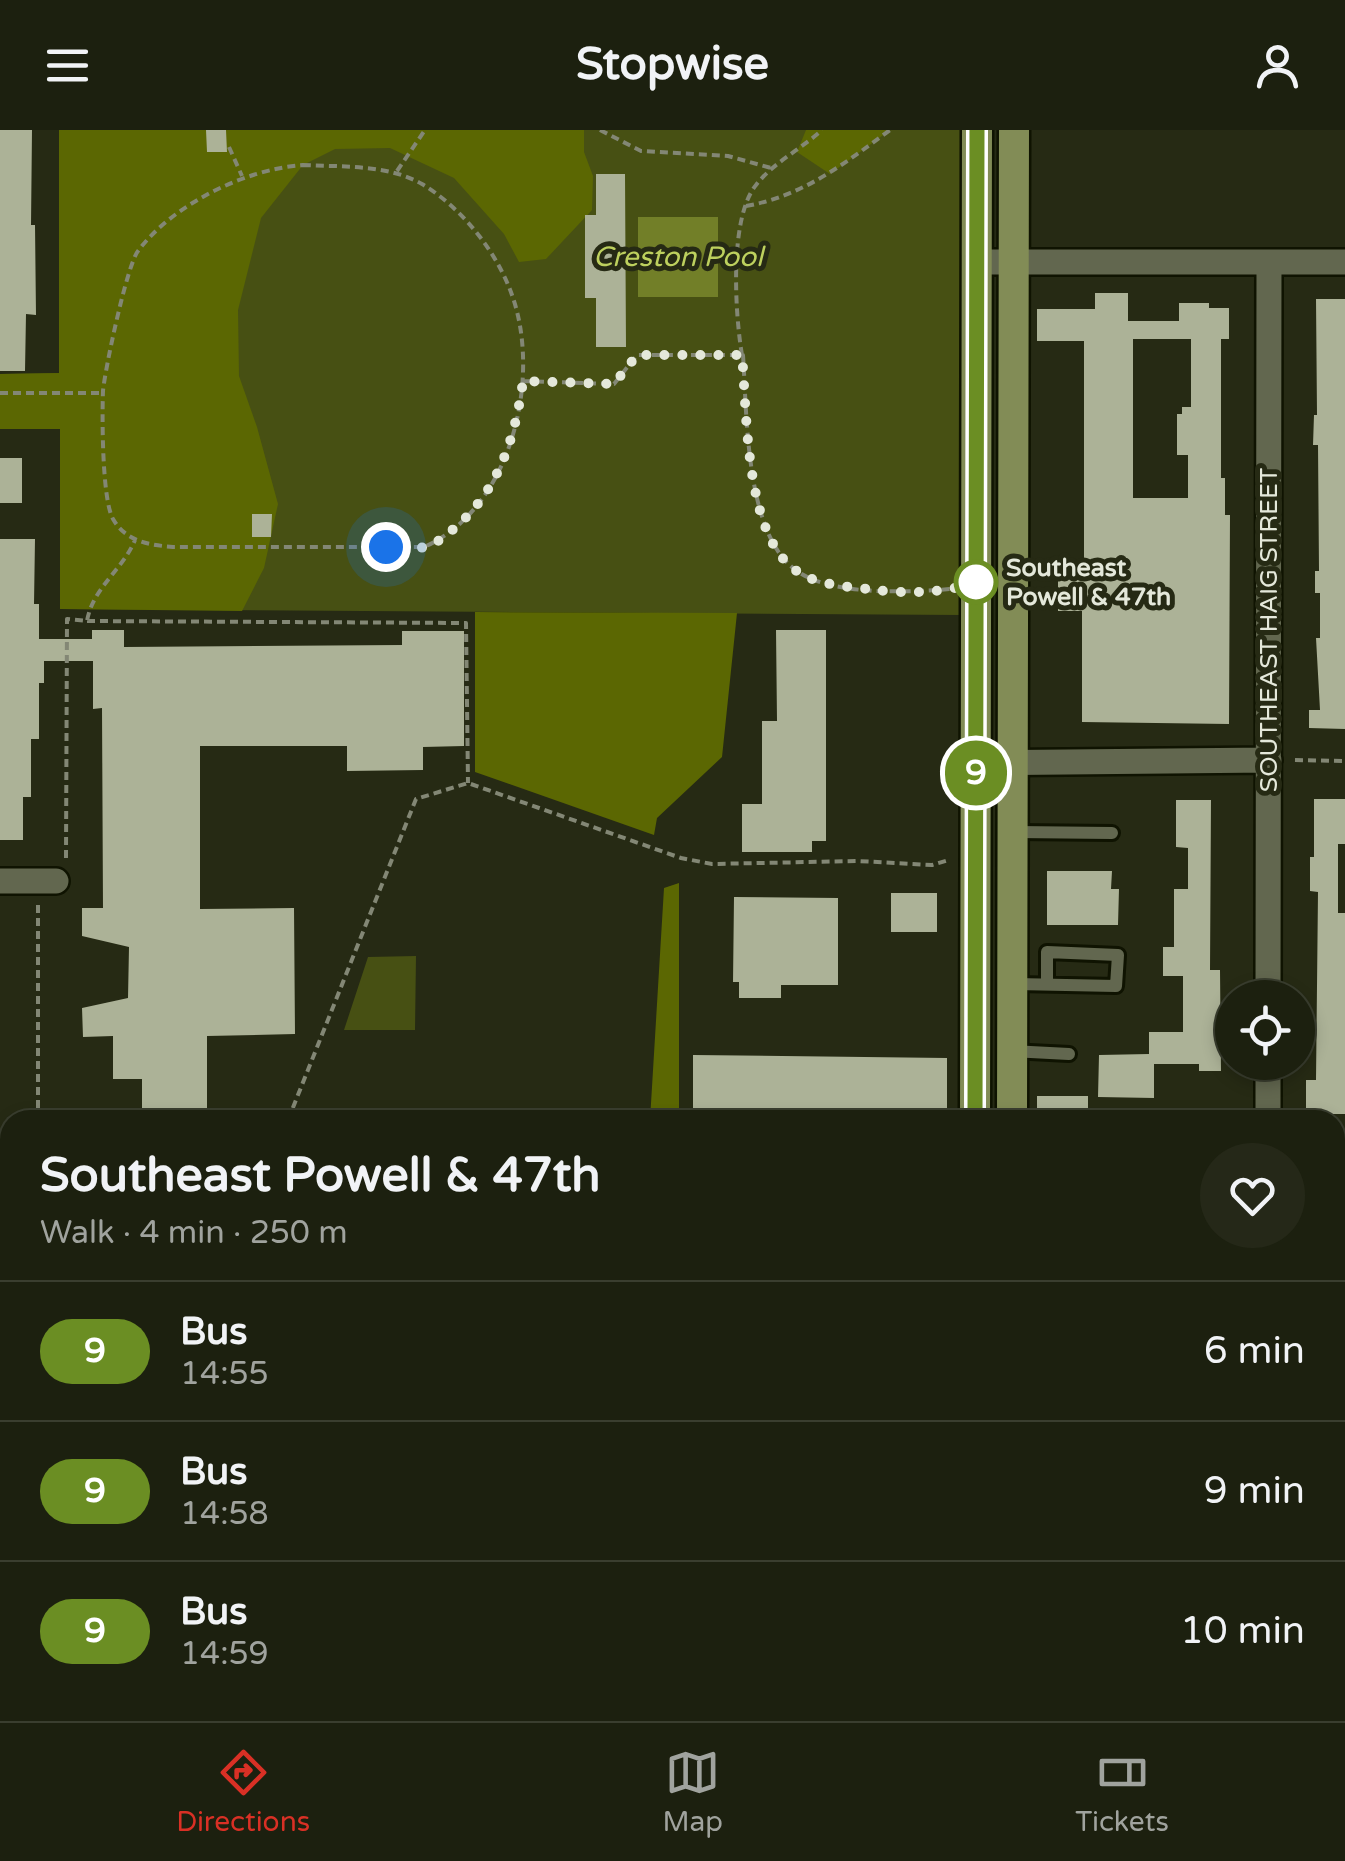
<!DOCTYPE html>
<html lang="en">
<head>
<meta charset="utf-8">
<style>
	body { margin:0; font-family:"Varela Round",sans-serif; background:#252818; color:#f1f3f6; height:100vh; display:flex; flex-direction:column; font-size:38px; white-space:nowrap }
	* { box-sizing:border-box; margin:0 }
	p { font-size:32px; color:#a0a39e }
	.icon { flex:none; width:55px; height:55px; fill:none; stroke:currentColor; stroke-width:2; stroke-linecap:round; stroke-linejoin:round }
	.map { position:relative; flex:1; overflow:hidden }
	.panel { position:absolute; left:0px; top:980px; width:1345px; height:612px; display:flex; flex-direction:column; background:#1c200f; border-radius:30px 30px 0 0; box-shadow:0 5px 15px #0003,0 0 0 2px #3a3e2f }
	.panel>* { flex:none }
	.badge { padding:0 20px; border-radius:32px; font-size:35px; line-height:65px }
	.fabs { position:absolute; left:1215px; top:850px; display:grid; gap:20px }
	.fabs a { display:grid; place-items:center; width:100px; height:100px; border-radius:50%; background:#1c200f; box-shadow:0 5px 15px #0003,0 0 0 2px #3a3e2f; font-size:50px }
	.you { position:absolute; width:50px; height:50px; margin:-25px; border:8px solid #fff; border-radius:50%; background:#1a73e8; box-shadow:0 0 0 15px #1a73e833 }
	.map>.badge { position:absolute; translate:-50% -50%; box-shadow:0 0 0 5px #fff }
	.round { display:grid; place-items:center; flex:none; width:105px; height:105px; border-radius:52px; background:#252818 }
	.summary { display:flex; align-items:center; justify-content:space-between; height:170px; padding:0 40px }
	h1 { font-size:48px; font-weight:700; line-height:75px }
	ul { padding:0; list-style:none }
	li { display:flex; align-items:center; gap:30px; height:140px; padding:0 40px; border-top:2px solid #3a3e2f }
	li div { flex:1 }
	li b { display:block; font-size:38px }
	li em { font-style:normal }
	li .badge { min-width:110px; font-weight:700; text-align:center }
	header { display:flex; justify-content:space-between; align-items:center; height:130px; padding:0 40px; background:#1c200f; font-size:45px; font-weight:700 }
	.dock { display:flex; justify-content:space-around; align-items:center; height:140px; border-top:2px solid #3a3e2f; background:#1c200f; font-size:28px; color:#a0a39e }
	.dock a { display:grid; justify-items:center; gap:5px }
	.dock .active { color:#d93025 }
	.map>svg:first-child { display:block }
</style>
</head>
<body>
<header><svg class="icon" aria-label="menu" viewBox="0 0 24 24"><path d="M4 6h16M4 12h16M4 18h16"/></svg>Stopwise<svg class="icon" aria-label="person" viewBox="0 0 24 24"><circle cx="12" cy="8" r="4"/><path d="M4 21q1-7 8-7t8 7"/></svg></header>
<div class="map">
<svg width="1345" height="1591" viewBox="0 0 1345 1591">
	<rect width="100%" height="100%" fill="#262a14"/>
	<path fill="#475013" d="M 59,0 L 962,0 L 961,485 L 60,479 L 60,299 L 0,299 L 0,244 L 59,243 Z
		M 416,826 L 415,900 L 344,900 L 368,827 Z"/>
	<path fill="#5b6702" d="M 59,0 L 584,0 L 584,22 L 593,46 L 592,80 L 546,129 L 519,132 L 504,104 L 454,48 L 390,18 L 335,19 L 303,35 L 261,88 L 238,180 L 239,246 L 257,297 L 278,374 L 264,438 L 242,481 L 60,479 L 60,299 L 0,299 L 0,244 L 59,243 Z
		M 806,0 L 890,0 L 830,44 L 797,22 Z
		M 475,482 L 737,483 L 722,627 L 657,688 L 654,705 L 475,642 Z
		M 679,753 L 679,990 L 650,990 L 664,758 Z"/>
	<path fill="#727f28" d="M 638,87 L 718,87 L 718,167 L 638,167 Z"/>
	<path fill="#acb297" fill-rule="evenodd" d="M 0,0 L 32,0 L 31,95 L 35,95 L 36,185 L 26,184 L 25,241 L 0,241 Z
		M 206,0 L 226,0 L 227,22 L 207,22 Z
		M 596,44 L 625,44 L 626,217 L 596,217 L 596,168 L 585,168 L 585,85 L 596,85 Z
		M 1095,163 L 1128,163 L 1128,191 L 1179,191 L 1179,173 L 1209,173 L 1209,178 L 1229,178 L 1229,209 L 1221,209 L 1221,348 L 1225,348 L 1225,385 L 1230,385 L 1229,594 L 1082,592 L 1082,481 L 1058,481 L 1058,442 L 1084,442 L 1084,211 L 1037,211 L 1037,179 L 1095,179 ZM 1133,209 L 1191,209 L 1191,277 L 1182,277 L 1182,284 L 1177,284 L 1177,325 L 1188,325 L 1188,368 L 1133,368 Z
		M 1316,169 L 1345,169 L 1345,599 L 1309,598 L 1309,580 L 1320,580 L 1316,508 L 1320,508 L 1320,463 L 1315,463 L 1315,441 L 1319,441 L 1318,315 L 1313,315 L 1314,285 L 1317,285 Z
		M 0,328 L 22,328 L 22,373 L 0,373 Z
		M 252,384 L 272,384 L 271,407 L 252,407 Z
		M 0,409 L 35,409 L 34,474 L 39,474 L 39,509 L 92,509 L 92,500 L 124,500 L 124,517 L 402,515 L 402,501 L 464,501 L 464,616 L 423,617 L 423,640 L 347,641 L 347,616 L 200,616 L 200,779 L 294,778 L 295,904 L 207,906 L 207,990 L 142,990 L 142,949 L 113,949 L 113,906 L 83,907 L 82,878 L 128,868 L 129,817 L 82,806 L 82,778 L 103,778 L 102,578 L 93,579 L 93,531 L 44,531 L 44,553 L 39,553 L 39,609 L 31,609 L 31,667 L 23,667 L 23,710 L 0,710 Z
		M 776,500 L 826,500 L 826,711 L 812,711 L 812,722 L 742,722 L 742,674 L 762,674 L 762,591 L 777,591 Z
		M 1314,669 L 1345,669 L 1345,714 L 1338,714 L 1338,783 L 1345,783 L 1345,984 L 1306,984 L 1306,950 L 1316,950 L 1318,762 L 1310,761 L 1310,727 L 1314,727 Z
		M 1176,670 L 1211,670 L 1210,840 L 1220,840 L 1221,941 L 1199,941 L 1199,934 L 1154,934 L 1154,968 L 1098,967 L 1099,925 L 1149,924 L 1149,902 L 1183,902 L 1183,846 L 1163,846 L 1163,817 L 1174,817 L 1174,759 L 1188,759 L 1188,718 L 1176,717 Z
		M 1047,741 L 1112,741 L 1111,759 L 1119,759 L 1118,795 L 1047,795 Z
		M 891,763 L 937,763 L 937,802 L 891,802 Z
		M 734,767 L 838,768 L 838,855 L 781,855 L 781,868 L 739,868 L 739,852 L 733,852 Z
		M 693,925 L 947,928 L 947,990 L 693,990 Z
		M 1037,966 L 1088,966 L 1088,985 L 1037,986 Z"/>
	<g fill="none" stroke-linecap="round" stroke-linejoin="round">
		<defs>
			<path id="lane" d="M 1014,702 L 1112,703
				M 1014,854 L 1116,856 L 1118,825 L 1047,822 L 1047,854
				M 1012,921 L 1069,924
				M 1138,1582 L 1138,1591
				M 1039,1591 L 1039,1582"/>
			<path id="street" d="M 977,132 L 1345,132
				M 976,633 L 1269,630
				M 0,751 L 56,751
				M 1268,868 L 1269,133
				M 1268,990 L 1268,932
				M 0,1017 L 10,1018
				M 1335,1176 L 1345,1176
				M 0,1287 L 10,1288
				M 0,1534 L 10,1535
				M 173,1582 L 173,1591
				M 778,1582 L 787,1591
				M 445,1591 L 445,1582
				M 1265,1591 L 1265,1582"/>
			<path id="secondary" d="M 1335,1515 L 1345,1515"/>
			<path id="primary" d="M 975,990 L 977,0
				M 1012,990 L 1014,0
				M 804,1591 L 809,1582
				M 959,1591 L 959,1582
				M 997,1591 L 997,1582"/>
		</defs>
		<use href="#lane" stroke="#0f1301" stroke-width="18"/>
		<use href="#street" stroke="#0f1301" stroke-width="30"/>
		<use href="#secondary" stroke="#0f1301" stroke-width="35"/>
		<use href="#primary" stroke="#0f1301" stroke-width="35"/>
		<path stroke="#838775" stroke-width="4" stroke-dasharray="8 5" stroke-linecap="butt" d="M 600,0 L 641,21 L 728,26 L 771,38
			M 229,17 L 242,46
			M 303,35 C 342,37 387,34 422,54 C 462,78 497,122 512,165 C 542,249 511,379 424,417 L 173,417 C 150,415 126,412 113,389 C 102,369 102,287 103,261 C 105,239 127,135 138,121 C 173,74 246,39 303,35 Z
			M 397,41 L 425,0
			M 746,76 C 803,66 844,34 890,0
			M 742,225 C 735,184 729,88 756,55 C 773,33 801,19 822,0
			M 523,251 L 614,254 L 637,225 L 743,225 C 747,283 745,399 793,438 C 828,467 908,462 951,459
			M 0,263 L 103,263
			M 87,491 L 466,493 L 468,653
			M 1295,630 L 1345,631
			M 66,728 L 67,489 L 87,491 C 93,457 122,441 135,410
			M 38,775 L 38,990
			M 288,990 L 416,669 L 468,653 L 681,728 L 712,734 L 858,731 L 932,735 L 949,730"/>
		<use href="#lane" stroke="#62674f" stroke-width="12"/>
		<use href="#street" stroke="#62674f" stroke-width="25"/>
		<use href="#secondary" stroke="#62674f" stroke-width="30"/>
		<use href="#primary" stroke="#828c56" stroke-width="30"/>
	</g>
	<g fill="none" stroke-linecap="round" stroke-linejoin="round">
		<defs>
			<path id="line" d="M 975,990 L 977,0"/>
		</defs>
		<use href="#line" stroke="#fff" stroke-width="22"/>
		<use href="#line" stroke="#6b8e23" stroke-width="15"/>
		<path stroke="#e4e8da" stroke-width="10" stroke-dasharray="0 18" d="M 386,417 C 398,417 413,420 425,417 C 435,415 443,407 451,401 C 498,363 515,309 523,251 L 614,254 L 637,225 L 742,225 C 747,282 745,403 794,439 C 814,455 844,456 868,459 C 903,464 943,464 976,452"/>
	</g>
	<circle fill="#fff" stroke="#6b8e23" stroke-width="5" cx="976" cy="452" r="20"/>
	<g text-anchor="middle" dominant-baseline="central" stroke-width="10" stroke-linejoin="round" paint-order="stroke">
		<g font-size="25" font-weight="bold" fill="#e4e8da" stroke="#262a14" text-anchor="start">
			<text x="1006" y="438">Southeast<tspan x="1006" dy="29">Powell &amp; 47th</tspan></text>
		</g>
		<g font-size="25" fill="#e4e8da" stroke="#262a14">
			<text transform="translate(1269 500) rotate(-90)">SOUTHEAST HAIG STREET</text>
		</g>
		<g font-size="28" font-style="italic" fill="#bdd05e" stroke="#262a14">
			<text x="678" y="127">Creston Pool</text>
		</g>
	</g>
</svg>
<div class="fabs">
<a><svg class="icon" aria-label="locate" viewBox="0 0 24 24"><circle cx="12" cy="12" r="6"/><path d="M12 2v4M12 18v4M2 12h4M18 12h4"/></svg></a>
</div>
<div class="you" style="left:386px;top:417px"></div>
<b class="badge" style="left:976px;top:643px;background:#6b8e23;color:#fff">9</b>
<section class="panel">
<div class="summary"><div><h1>Southeast Powell &amp; 47th</h1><p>Walk · 4 min · 250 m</p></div><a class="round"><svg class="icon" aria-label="heart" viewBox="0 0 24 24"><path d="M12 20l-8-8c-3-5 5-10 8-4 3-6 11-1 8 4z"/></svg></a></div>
<ul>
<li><span class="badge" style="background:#6b8e23;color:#fff">9</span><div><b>Bus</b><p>14:55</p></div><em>6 min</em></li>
<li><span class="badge" style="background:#6b8e23;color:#fff">9</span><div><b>Bus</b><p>14:58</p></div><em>9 min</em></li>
<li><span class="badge" style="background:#6b8e23;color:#fff">9</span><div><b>Bus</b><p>14:59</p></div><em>10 min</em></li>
</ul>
</section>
</div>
<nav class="dock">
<a class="active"><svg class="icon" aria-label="directions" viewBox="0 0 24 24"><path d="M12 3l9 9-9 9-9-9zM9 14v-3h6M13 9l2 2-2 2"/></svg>Directions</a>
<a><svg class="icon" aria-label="map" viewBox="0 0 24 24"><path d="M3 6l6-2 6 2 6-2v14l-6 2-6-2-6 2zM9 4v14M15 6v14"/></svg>Map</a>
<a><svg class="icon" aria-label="tickets" viewBox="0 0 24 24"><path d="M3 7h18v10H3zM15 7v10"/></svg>Tickets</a>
</nav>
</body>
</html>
